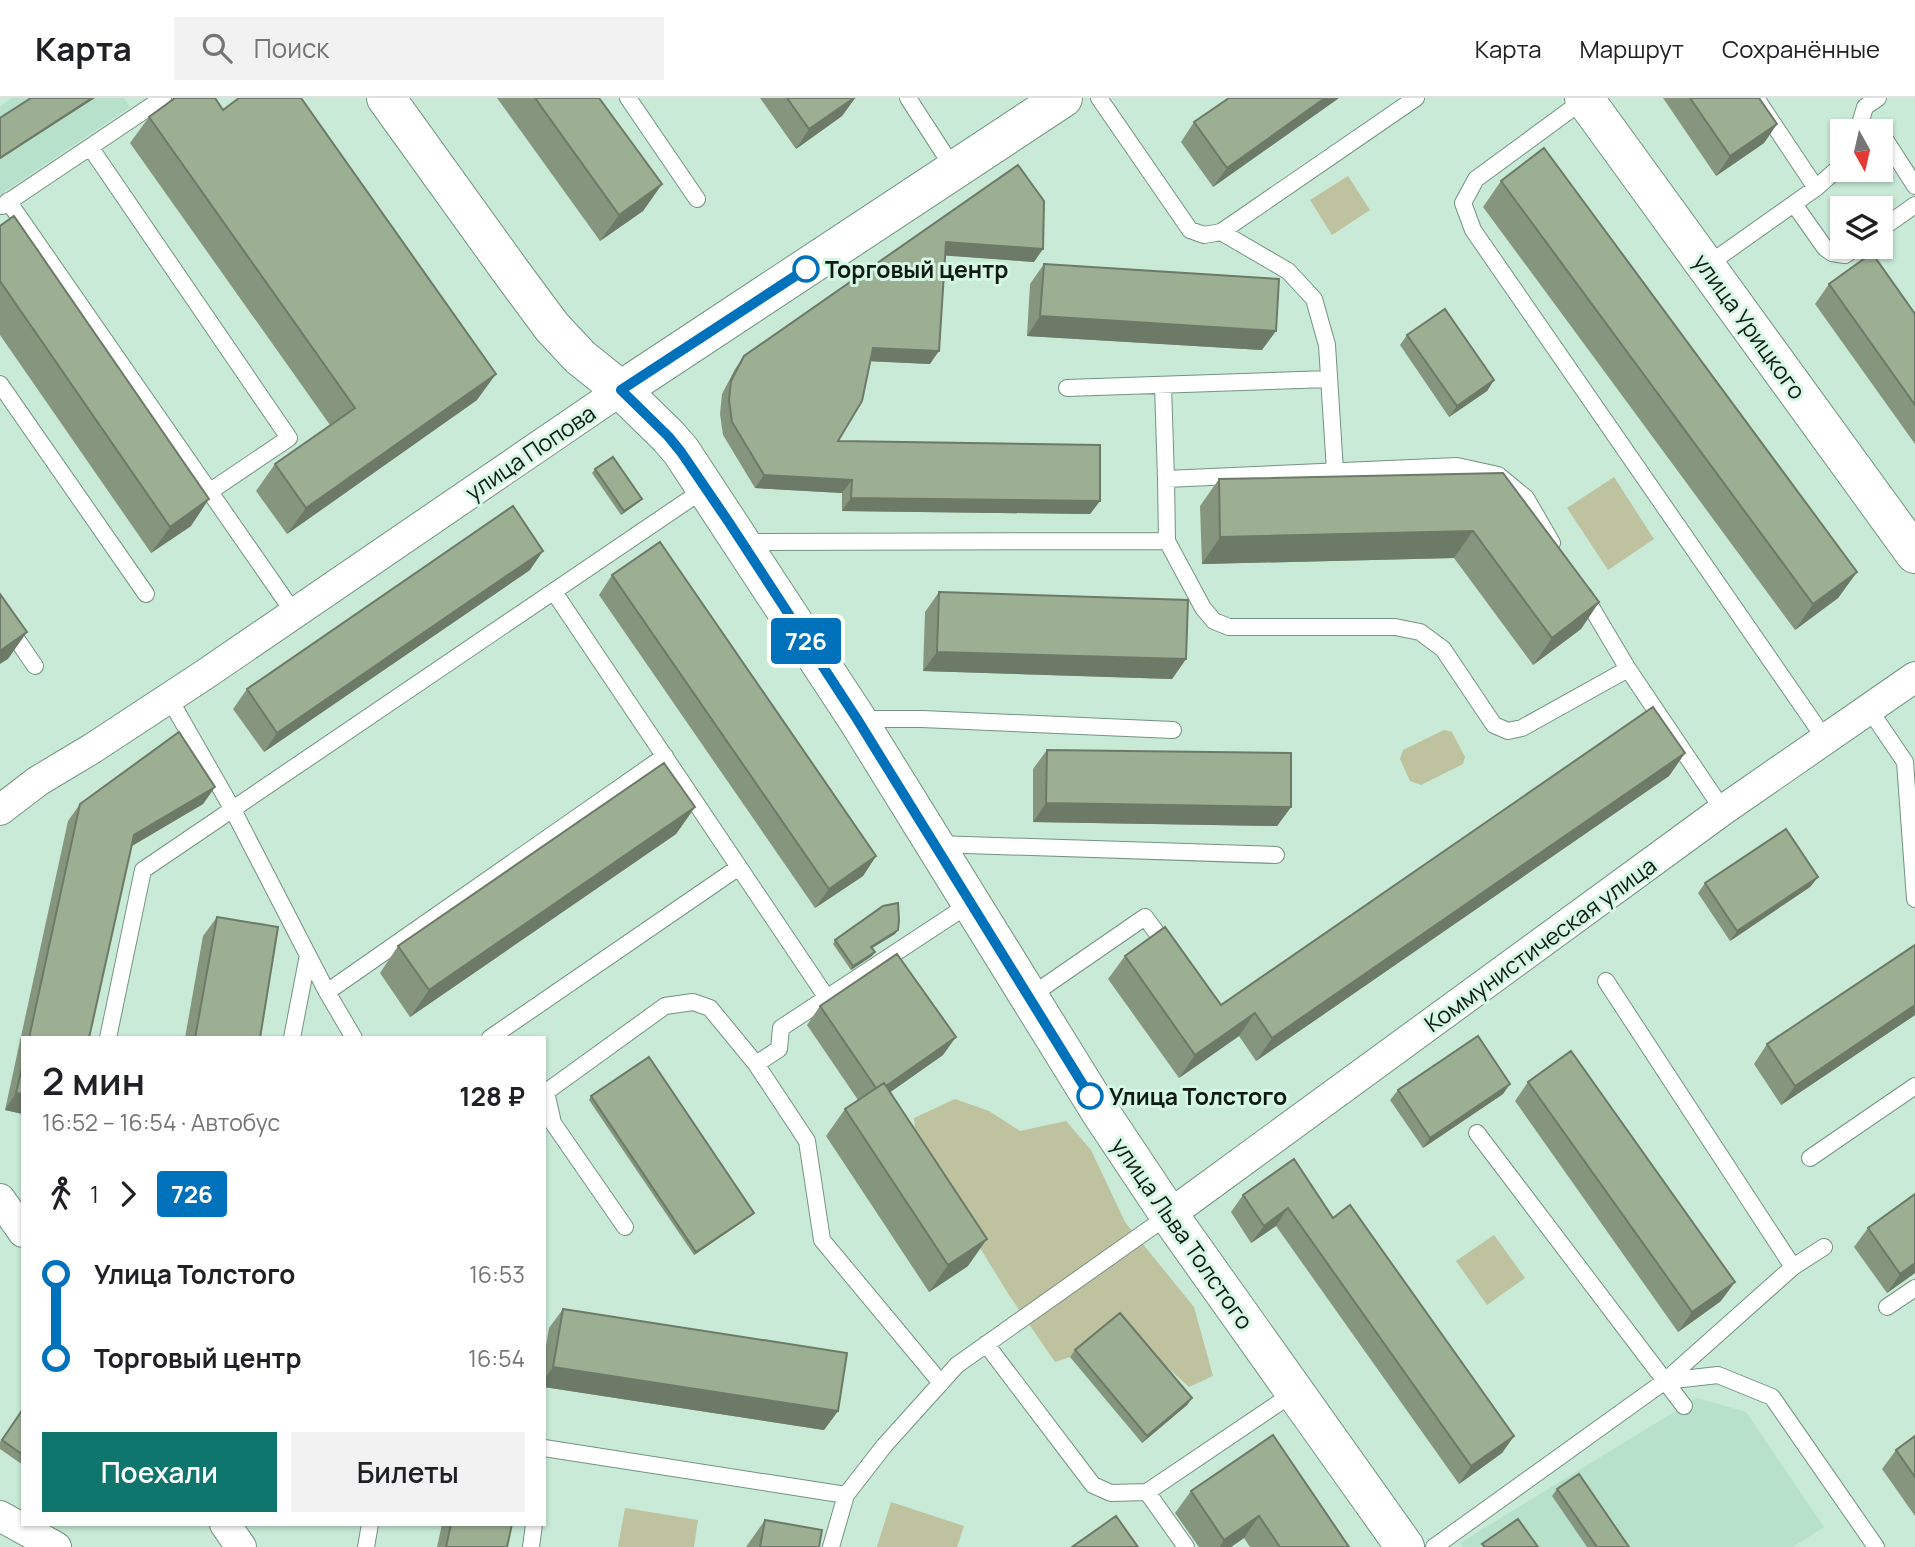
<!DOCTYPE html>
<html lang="ru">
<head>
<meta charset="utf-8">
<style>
	body { margin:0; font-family:Manrope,sans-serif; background:#f2f2f2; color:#202124; height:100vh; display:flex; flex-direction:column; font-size:26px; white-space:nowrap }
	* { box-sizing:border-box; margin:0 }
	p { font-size:23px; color:#757577 }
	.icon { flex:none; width:38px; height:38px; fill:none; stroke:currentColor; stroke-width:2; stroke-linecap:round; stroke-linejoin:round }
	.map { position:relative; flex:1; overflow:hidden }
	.drawer { position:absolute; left:21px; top:938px; width:525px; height:490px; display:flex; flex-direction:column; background:#fff; border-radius:0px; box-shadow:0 2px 5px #0004 }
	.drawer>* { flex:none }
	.badge { padding:0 14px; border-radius:5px; font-size:24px; line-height:46px }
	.needle { width:46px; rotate:172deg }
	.controls { position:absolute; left:1830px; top:21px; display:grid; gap:14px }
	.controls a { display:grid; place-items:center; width:63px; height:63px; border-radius:0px; background:#fff; box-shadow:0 2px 5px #0004; font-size:35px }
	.map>.badge { position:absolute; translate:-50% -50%; box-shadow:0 0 0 4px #fff }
	.legs { display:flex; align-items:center; gap:10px; height:77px; padding:0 21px; font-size:23px }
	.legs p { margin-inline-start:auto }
	.summary { display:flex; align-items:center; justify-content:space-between; height:119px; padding:0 21px }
	h1 { font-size:38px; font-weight:600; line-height:52px }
	.button { display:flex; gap:14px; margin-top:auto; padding:14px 21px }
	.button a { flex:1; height:80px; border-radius:0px; background:#0f766e; color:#fff; font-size:28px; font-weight:600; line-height:80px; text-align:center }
	.button a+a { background:#f2f2f2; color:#202124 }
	ul { padding:0 21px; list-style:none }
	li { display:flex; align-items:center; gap:24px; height:84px; font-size:26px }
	li i { display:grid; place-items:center; width:10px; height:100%; margin:0 9px; background:currentColor }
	li i::after { content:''; width:18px; height:18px; margin:-9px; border:5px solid; border-radius:50%; background:#fff }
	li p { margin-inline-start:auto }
	li:first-child i { background:linear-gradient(#0000 50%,currentColor 0) }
	li:last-child i { background:linear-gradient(currentColor 50%,#0000 0) }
	header { display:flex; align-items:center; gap:42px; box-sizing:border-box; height:98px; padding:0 35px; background:#fff; border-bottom:2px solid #e0e0e0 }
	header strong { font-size:33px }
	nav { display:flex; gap:38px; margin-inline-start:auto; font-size:24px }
	.search { width:490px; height:63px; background:#f2f2f2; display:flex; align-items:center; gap:18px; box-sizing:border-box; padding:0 24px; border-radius:0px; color:#757577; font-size:26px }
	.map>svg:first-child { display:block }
</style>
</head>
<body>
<header>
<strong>Карта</strong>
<div class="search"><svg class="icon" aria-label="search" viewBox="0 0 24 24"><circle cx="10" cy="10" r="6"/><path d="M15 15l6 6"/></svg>Поиск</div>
<nav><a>Карта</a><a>Маршрут</a><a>Сохранённые</a></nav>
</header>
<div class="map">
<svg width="1915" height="1449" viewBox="0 0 1915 1449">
	<rect width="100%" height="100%" fill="#c8ead7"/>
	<path fill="#b7e1ca" d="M 12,0 L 124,0 L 130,9 L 0,97 L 0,8 Z
		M 1697,1300 L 1746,1314 L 1824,1429 L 1793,1449 L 1463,1449 L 1460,1445 Z"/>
	<path fill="#bfc29f" d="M 1348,78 L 1370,112 L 1332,137 L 1310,102 Z
		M 1614,379 L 1654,441 L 1608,472 L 1567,410 Z
		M 1444,632 L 1452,634 L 1465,659 L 1463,666 L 1421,687 L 1410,683 L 1400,661 L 1403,652 Z
		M 955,1001 L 989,1013 L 1020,1033 L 1066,1023 L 1091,1052 L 1125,1124 L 1194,1209 L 1213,1278 L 1189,1289 L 1115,1222 L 1070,1259 L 1055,1264 L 1007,1194 L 916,1045 L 914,1020 Z
		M 1494,1137 L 1525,1180 L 1487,1207 L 1456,1163 Z
		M 891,1404 L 964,1428 L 957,1449 L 877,1449 Z
		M 625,1410 L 698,1422 L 694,1449 L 618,1449 Z"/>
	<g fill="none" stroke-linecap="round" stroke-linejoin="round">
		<defs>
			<path id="lane" d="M 628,0 L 697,101
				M 908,0 L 954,71
				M 1099,0 L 1190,132 L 1204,137 L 1221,134 L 1416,0
				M 1756,0 L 1816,90
				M 1585,1 L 1476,81 L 1463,105 L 1473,132 L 1825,641
				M 1858,33 L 1865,9 L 1878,0
				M 1881,35 L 1915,88
				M 90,49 L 289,340 L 209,394
				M 8,103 L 294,515
				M 1794,106 L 1825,150 L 1832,155 L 1845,157 L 1857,149
				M 2,108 L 163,0
				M 1881,131 L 1915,107
				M 1221,134 L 1288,173 L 1314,201 L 1327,247 L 1335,373
				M 1706,168 L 1816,90 L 1843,66
				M 0,286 L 146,496
				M 1163,287 L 1166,381
				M 1067,290 L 1329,281
				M 1167,443 L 1203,510 L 1214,523 L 1229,529 L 1395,529 L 1420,534 L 1443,551 L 1494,627 L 1508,633 L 1522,630 L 1628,571
				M 742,444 L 1167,443 L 1166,381 L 1457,368 L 1498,377 L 1526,400 L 1552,445
				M 554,494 L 827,900
				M 1584,497 L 1628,571 L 1723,712
				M 0,517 L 35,568
				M 169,600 L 233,712 L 327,894 L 354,940
				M 1869,611 L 1905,664 L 1915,801
				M 860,621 L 922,621 L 1173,632
				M 936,746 L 1276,757
				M 1606,883 L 1793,1169
				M 327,894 L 665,658
				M 1029,899 L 1145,819 L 1168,850
				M 108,940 L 143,772 L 706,390
				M 292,940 L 308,857
				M 490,940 L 739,769
				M 1477,1035 L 1684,1308
				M 1810,1060 L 1915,988
				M 625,1129 L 553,1025 L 546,994 L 665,908 L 693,904 L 710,910 L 756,966
				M 1887,1209 L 1915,1190
				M 986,1246 L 1093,1387 L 1111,1395 L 1147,1394
				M 1665,1283 L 1718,1277 L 1772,1299 L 1876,1449
				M 941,1285 L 822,1142 L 807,1043 L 756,966 L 779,951 L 781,930 L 971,805
				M 544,1350 L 846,1397
				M 366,1449 L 370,1426
				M 531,1449 L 534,1426
				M 831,1449 L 846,1397 L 884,1348 L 957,1267 L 1169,1117
				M 1186,1449 L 1147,1394 L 1295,1294
				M 1434,1449 L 1665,1283 L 1793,1169 L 1824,1149"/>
			<path id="street" d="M 0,712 L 38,683 L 93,650 L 204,577 L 621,292
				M 0,1101 L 23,1134
				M 1169,1117 L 1723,712 L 1915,579
				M 0,1418 L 56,1449
				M 225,1426 L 241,1449"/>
			<path id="secondary" d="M 386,0 L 512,175 L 552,229 L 580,259 L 621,292 L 668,338 L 681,353 L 857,621 L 1101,1015 L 1169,1117 L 1405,1449
				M 1584,0 L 1915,456
				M 621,292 L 1063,0"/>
		</defs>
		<use href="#lane" stroke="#749382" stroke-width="18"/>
		<use href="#street" stroke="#749382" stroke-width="32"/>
		<use href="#secondary" stroke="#749382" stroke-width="40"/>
		<use href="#lane" stroke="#fff" stroke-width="16"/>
		<use href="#street" stroke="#fff" stroke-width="30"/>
		<use href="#secondary" stroke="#fff" stroke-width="38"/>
	</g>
	<path fill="#86967e" d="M 497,0 L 599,0 L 662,86 L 643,113 L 600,143 Z
		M 760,0 L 855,0 L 842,18 L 796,51 Z
		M 1339,0 L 1213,89 L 1181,44 L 1194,24 Z
		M 1663,0 L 1759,0 L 1777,26 L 1764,45 L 1716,78 Z
		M 149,19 L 477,302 L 287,436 L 256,393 L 275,366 L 330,327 L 130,45 Z
		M 1018,67 L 1034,164 L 945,157 L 930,266 L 871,263 L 838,343 L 1100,403 L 1090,416 L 842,413 L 842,395 L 755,390 L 723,337 L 720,316 L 722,296 L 735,271 L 744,258 Z
		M 1501,83 L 1857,474 L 1838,500 L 1795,532 L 1483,109 Z
		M 0,128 L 191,428 L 151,455 L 0,237 Z
		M 1044,166 L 1262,252 L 1027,238 L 1030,186 Z
		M 1829,186 L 1915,216 L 1915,346 L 1815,206 Z
		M 1407,237 L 1494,282 L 1487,293 L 1449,319 L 1400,247 Z
		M 595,371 L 642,401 L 639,404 L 621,417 L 592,375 Z
		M 1503,375 L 1599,504 L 1581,531 L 1533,567 L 1454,460 L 1202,466 L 1200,408 L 1219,381 Z
		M 530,472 L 264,654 L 233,611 L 247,591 Z
		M 612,477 L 876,758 L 863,778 L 815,810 L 599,497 Z
		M 939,494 L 1186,561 L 1172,581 L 923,573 L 925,514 Z
		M 1047,652 L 1291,709 L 1277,728 L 1033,724 L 1033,671 Z
		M 1685,655 L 1669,678 L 1256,963 L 1239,938 L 1179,980 L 1108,881 L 1125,858 L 1221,907 Z
		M 215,689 L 203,706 L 131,748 L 89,940 L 23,940 L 23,1016 L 5,1012 L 68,723 L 80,706 Z
		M 695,709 L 676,736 L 410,919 L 380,875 L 398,848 Z
		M 1818,779 L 1810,789 L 1730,843 L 1698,795 L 1705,785 Z
		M 217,819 L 260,940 L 185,940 L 203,838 Z
		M 895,836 L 872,850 L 875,854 L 872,858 L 851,872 L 833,846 L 835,842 Z
		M 1915,847 L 1915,917 L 1781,1007 L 1754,966 L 1767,946 Z
		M 820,908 L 943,957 L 890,994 L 968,1168 L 929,1194 L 826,1038 L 845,1011 L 858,1002 L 807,927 Z
		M 1528,984 L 1721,1203 L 1678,1234 L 1515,1003 Z
		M 1398,992 L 1503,996 L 1423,1050 L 1390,1002 Z
		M 591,998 L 754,1115 L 751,1118 L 694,1157 L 589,1002 Z
		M 1915,1096 L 1915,1175 L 1887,1195 L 1854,1149 L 1868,1130 Z
		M 1243,1097 L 1333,1120 L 1514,1338 L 1502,1355 L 1459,1386 L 1276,1128 L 1251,1145 L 1231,1114 Z
		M 563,1211 L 838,1313 L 824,1332 L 544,1289 L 544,1260 L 549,1230 Z
		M 1075,1252 L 1192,1300 L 1187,1307 L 1142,1345 L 1070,1259 Z
		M 23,1311 L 23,1367 L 0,1351 L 0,1344 Z
		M 1915,1338 L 1915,1418 L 1882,1371 L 1896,1352 Z
		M 1557,1391 L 1629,1449 L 1587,1449 L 1552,1398 Z
		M 1191,1393 L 1349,1449 L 1250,1449 L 1244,1440 L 1231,1449 L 1199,1449 L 1175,1415 Z
		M 765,1422 L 760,1449 L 746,1449 Z
		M 442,1426 L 512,1426 L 507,1449 L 437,1449 Z"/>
	<path fill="#6d7a67" d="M 92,0 L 95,0 L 0,61 L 0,60 Z
		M 854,0 L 855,0 L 842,18 L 796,51 L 809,31 Z
		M 1325,0 L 1339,0 L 1213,89 L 1227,70 Z
		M 1777,26 L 1764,45 L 1716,78 L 1730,58 Z
		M 662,86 L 643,113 L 600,143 L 619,117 Z
		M 946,144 L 1043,151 L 1034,164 L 937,157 Z
		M 1040,218 L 1276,233 L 1262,252 L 1027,238 Z
		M 873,250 L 939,253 L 930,266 L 864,263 Z
		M 496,276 L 477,302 L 287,436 L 306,410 Z
		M 1494,282 L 1487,293 L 1449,319 L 1457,308 Z
		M 764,377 L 852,382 L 842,395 L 755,390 Z
		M 851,400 L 1100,403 L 1090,416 L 842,413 Z
		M 209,401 L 191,428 L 151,455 L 170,429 Z
		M 642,401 L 639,404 L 621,417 L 624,413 Z
		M 1473,433 L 1454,460 L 1202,466 L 1220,439 Z
		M 543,453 L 530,472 L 264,654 L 277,635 Z
		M 1857,474 L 1838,500 L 1795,532 L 1813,506 Z
		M 1599,504 L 1581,531 L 1533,567 L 1552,540 Z
		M 27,534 L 8,561 L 0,566 L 0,553 Z
		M 937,554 L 1186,561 L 1172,581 L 923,573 Z
		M 1685,655 L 1669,678 L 1256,963 L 1272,940 Z
		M 215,689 L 203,706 L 122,754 L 134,737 Z
		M 1046,705 L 1291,709 L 1277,728 L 1033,724 Z
		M 695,709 L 676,736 L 410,919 L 429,892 Z
		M 876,758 L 863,778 L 815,810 L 829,791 Z
		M 1818,779 L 1810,789 L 1730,843 L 1737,833 Z
		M 898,832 L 895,836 L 869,852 L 871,849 Z
		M 875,854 L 872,858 L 851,872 L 853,868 Z
		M 1915,907 L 1915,917 L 1781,1007 L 1795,988 Z
		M 1255,915 L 1239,938 L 1179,980 L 1195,957 Z
		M 956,939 L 943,957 L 865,1012 L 878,993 Z
		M 1510,986 L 1503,996 L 1423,1050 L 1430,1040 Z
		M 16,995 L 23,996 L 23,1016 L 5,1012 Z
		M 1288,1110 L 1276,1128 L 1251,1145 L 1264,1128 Z
		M 754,1115 L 751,1118 L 694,1157 L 696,1154 Z
		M 987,1141 L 968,1168 L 929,1194 L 948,1167 Z
		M 1915,1165 L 1915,1175 L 1887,1195 L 1900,1176 Z
		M 1735,1184 L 1721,1203 L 1678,1234 L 1692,1214 Z
		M 553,1269 L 838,1313 L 824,1332 L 544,1289 L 544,1282 Z
		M 1192,1300 L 1187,1307 L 1142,1345 L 1147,1338 Z
		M 1514,1338 L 1502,1355 L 1459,1386 L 1471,1368 Z
		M 1259,1418 L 1244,1440 L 1231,1449 L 1220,1449 L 1224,1442 Z"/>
	<path fill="#9caf93" stroke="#6d7a67" stroke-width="2" d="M 31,0 L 92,0 L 0,60 L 0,20 Z
		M 175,0 L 215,0 L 223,12 L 239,0 L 301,0 L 496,276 L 306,410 L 275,366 L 355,310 L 149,19 Z
		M 535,0 L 599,0 L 662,86 L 619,117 Z
		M 787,0 L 854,0 L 809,31 Z
		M 1229,0 L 1325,0 L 1227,70 L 1194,24 Z
		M 1690,0 L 1759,0 L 1777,26 L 1730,58 Z
		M 1544,50 L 1857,474 L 1813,506 L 1501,83 Z
		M 1018,67 L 1044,103 L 1043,151 L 946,144 L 939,253 L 873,250 L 862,303 L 838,343 L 1100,347 L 1100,403 L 851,400 L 852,382 L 764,377 L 732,324 L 729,302 L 731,283 L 744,258 Z
		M 14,118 L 209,401 L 170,429 L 0,183 L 0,128 Z
		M 1872,155 L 1915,216 L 1915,307 L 1829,186 Z
		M 1044,166 L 1279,181 L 1276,233 L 1040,218 Z
		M 1445,211 L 1494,282 L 1457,308 L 1407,237 Z
		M 613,359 L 642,401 L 624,413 L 595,371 Z
		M 1503,375 L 1599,504 L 1552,540 L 1473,433 L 1220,439 L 1219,381 Z
		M 513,408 L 543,453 L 277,635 L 247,591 Z
		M 660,444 L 876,758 L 829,791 L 612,477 Z
		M 939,494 L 1188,502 L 1186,561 L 937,554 Z
		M 0,496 L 27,534 L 0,553 Z
		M 1653,609 L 1685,655 L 1272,940 L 1255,915 L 1195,957 L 1125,858 L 1165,829 L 1221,907 Z
		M 179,634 L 215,689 L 134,737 L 89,940 L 29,940 L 80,706 Z
		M 1047,652 L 1291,655 L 1291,709 L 1046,705 Z
		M 664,665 L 695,709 L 429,892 L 398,848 Z
		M 1786,731 L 1818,779 L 1737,833 L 1705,785 Z
		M 898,805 L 899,822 L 898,832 L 871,849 L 875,854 L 853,868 L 835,842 L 883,808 Z
		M 217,819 L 278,829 L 260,940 L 195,940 Z
		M 1915,847 L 1915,907 L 1795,988 L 1767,946 Z
		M 897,856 L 956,939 L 886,988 L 884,985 L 876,990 L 820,908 Z
		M 1478,938 L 1510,986 L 1430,1040 L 1398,992 Z
		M 1571,953 L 1735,1184 L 1692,1214 L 1528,984 Z
		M 649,959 L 754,1115 L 696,1154 L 591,998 Z
		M 23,966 L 23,996 L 16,995 Z
		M 884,985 L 987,1141 L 948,1167 L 845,1011 Z
		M 1294,1061 L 1333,1120 L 1350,1107 L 1514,1338 L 1471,1368 L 1288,1110 L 1264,1128 L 1243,1097 Z
		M 1915,1096 L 1915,1165 L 1900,1176 L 1868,1130 Z
		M 563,1211 L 847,1255 L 838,1313 L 553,1269 Z
		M 1120,1215 L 1192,1300 L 1147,1338 L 1075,1252 Z
		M 23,1311 L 23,1357 L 2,1342 Z
		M 1273,1337 L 1349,1449 L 1280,1449 L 1259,1418 L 1224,1442 L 1191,1393 Z
		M 1915,1338 L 1915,1379 L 1896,1352 Z
		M 1579,1376 L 1629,1449 L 1597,1449 L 1557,1391 Z
		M 1116,1418 L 1138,1449 L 1072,1449 Z
		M 1518,1421 L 1538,1449 L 1485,1449 L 1482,1446 Z
		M 765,1422 L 822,1432 L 819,1449 L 760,1449 Z
		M 451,1426 L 512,1426 L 507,1449 L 446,1449 Z"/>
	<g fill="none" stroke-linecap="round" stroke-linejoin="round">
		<defs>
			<path id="line-1" d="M 806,171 L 621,292 L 668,338 L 681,354 L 730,426 L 857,621 L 1090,998"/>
		</defs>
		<use href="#line-1" stroke="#fff" stroke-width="16"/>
		<use href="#line-1" stroke="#0072bc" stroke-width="10"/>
	</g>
	<g fill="#fff" stroke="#0072bc" stroke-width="3.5">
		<circle cx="806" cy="171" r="12"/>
		<circle cx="1090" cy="998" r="12"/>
	</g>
	<g text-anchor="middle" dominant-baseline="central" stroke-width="6" stroke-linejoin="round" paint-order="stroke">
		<g font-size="23" font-weight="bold" fill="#0e1a13" stroke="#d5f7e4" text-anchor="start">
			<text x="825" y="171">Торговый центр</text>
			<text x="1109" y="998">Улица Толстого</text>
		</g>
		<g font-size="23" fill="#0e1a13" stroke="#d5f7e4">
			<text transform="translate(1750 228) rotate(54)">улица Урицкого</text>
			<text transform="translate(530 354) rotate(-34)">улица Попова</text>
			<text transform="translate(1540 846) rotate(-36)">Коммунистическая улица</text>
			<text transform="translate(1183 1135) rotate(55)">улица Льва Толстого</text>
		</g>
	</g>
</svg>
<div class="controls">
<a><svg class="needle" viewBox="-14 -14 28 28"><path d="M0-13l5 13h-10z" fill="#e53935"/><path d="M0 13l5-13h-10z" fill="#757577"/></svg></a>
<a><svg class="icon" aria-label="layers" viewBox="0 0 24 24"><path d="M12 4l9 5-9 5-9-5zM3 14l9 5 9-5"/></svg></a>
</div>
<b class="badge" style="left:806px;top:543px;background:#0072bc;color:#fff">726</b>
<section class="drawer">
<div class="summary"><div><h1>2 мин</h1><p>16:52 – 16:54 · Автобус</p></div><b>128 ₽</b></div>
<div class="legs"><svg class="icon" aria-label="walk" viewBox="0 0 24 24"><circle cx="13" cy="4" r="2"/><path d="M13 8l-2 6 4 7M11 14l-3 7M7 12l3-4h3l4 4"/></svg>1<svg class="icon" aria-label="forward" viewBox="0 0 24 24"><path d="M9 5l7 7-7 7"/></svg><b class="badge" style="background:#0072bc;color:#fff">726</b></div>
<ul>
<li><i style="color:#0072bc"></i><b>Улица Толстого</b><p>16:53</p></li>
<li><i style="color:#0072bc"></i><b>Торговый центр</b><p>16:54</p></li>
</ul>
<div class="button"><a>Поехали</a><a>Билеты</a></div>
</section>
</div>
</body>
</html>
